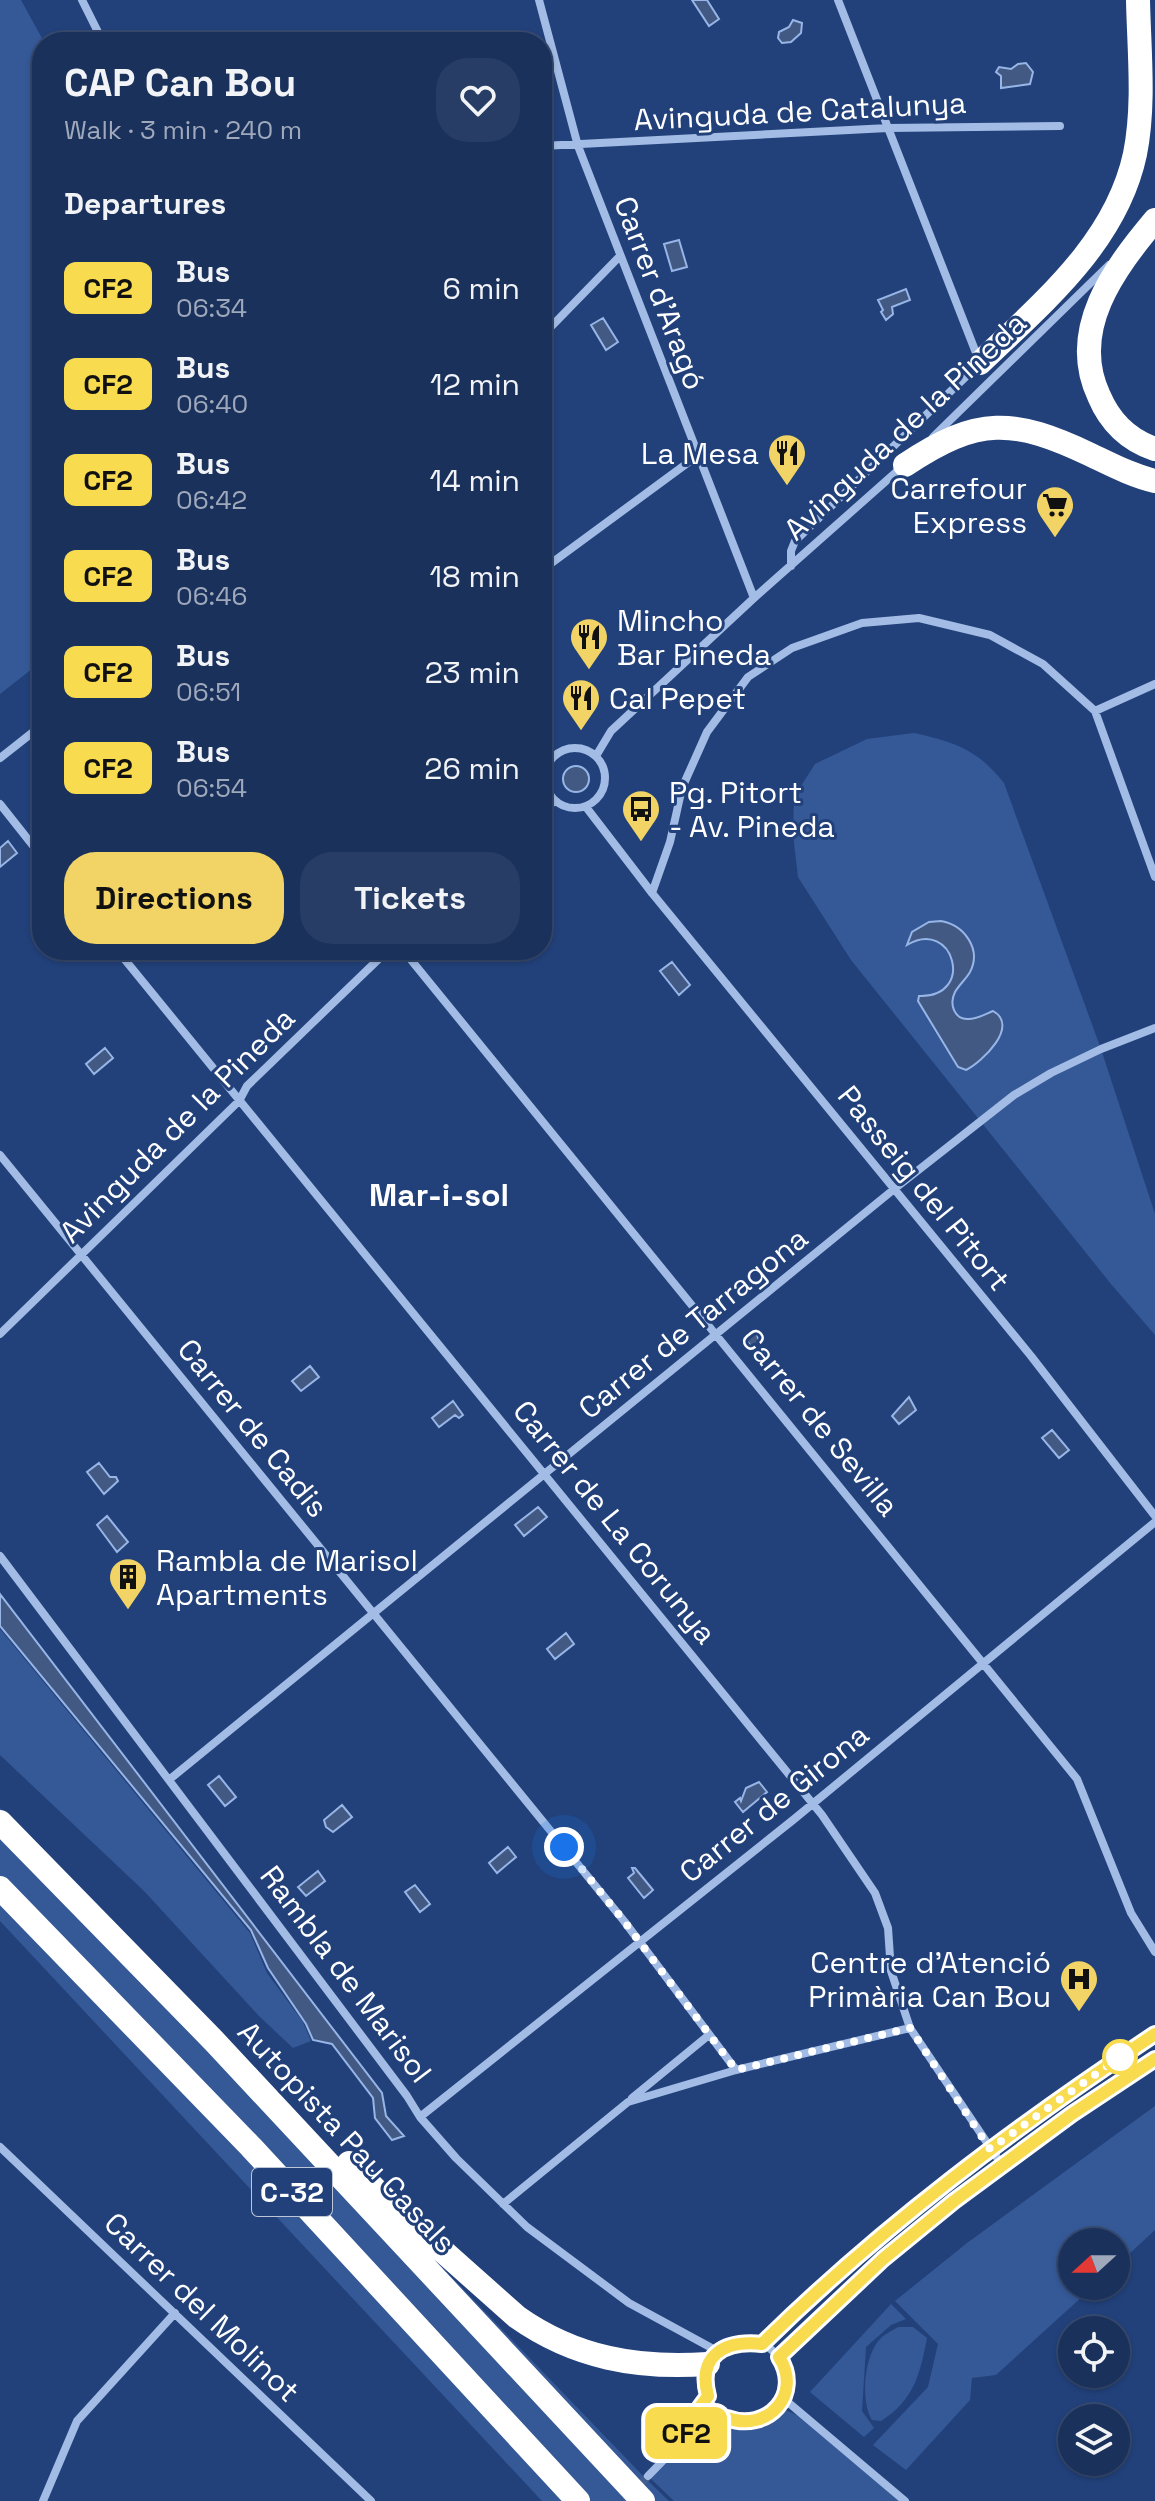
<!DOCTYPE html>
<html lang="en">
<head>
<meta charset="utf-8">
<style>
	body { margin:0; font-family:"Space Grotesk",sans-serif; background:#273d65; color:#f1f3f6; height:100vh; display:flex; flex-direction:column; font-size:30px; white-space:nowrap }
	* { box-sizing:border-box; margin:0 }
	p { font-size:26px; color:#9fa9bb }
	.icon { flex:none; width:44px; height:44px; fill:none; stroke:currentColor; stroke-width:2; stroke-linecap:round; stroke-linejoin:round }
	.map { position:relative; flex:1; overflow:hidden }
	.drawer { position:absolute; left:32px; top:32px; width:520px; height:928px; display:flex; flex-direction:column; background:#1a315c; border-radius:32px; box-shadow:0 2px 6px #0004,0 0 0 2px #384c72 }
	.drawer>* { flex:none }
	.badge { padding:0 16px; border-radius:12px; font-size:28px; line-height:52px }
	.needle { width:52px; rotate:249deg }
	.fabs { position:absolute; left:1058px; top:2228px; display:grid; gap:16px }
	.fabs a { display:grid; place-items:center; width:72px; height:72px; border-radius:50%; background:#1a315c; box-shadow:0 2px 6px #0004,0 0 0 2px #384c72; font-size:40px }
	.you { position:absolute; width:40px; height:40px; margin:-20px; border:6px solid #fff; border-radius:50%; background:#1a73e8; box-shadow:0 0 0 12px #1a73e833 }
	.map>.badge { position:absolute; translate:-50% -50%; box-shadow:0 0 0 4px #fff }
	h2 { padding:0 32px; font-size:30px; line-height:72px }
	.round { display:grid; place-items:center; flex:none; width:84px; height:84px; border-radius:32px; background:#273d65 }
	.summary { display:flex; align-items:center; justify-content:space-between; height:136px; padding:0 32px }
	h1 { font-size:38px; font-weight:700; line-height:60px }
	.cta { display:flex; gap:16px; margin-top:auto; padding:16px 32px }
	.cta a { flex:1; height:92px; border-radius:32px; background:#f1d465; color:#111; font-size:32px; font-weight:700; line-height:92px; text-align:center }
	.cta a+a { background:#273d65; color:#f1f3f6 }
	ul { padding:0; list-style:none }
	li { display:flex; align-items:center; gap:24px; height:96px; padding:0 32px }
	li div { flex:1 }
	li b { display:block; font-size:30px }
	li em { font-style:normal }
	li .badge { min-width:88px; font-weight:700; text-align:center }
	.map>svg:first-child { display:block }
</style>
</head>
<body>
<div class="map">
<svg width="1155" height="2501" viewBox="0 0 1155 2501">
	<rect width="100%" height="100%" fill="#22417a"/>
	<path fill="#355997" d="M 0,0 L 21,0 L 44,42 L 42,42 L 42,661 L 0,694 Z
		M 914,733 C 955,742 978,750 1004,783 L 1101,1049 L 1155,1214 L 1155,1335 L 1111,1284 L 851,960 L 798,877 L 793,834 L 794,797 L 815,764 L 867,739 Z
		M 0,1629 L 250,1933 L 267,1973 L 303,2022 L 311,2041 L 293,2048 L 259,2016 L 144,1891 L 0,1755 Z
		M 0,1808 L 646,2479 L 669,2501 L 542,2501 L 0,1921 Z
		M 1155,2106 L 1155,2230 L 1116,2266 L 1116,2242 L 1072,2242 L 1072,2286 L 1094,2286 L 996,2375 L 972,2378 L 970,2400 L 906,2470 L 873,2445 L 928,2387 L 938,2344 L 895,2301 L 967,2243 Z
		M 891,2304 L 906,2319 L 891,2325 L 866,2347 L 862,2411 L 874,2428 L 864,2437 L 810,2392 Z
		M 898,2327 L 913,2327 L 927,2338 C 920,2374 914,2400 881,2421 L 872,2420 C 860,2400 864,2355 881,2338 C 885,2334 893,2330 898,2327 Z
		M 778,2407 L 807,2419 L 905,2501 L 674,2501 L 648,2476 L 706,2422 L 759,2421 Z"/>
	<path fill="#415983" stroke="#97b5e6" stroke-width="2" d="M 692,0 L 707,0 L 719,19 L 709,26 Z
		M 793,20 L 802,23 L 801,33 L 791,42 L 782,43 L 778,38 L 779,32 L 789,27 Z
		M 1026,63 L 1033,72 L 1030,84 L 1001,88 L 1001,76 L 996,72 L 999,67 L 1011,69 L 1018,64 Z
		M 679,240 L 687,267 L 672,271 L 664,244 Z
		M 906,289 L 910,300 L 892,307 L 893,314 L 886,320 L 881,312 L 883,310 L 878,300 Z
		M 603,318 L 618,342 L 606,350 L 591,325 Z
		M563 779a13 13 0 1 1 26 0a13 13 0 1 1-26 0Z
		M 8,841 L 17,853 L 0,867 L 0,848 Z
		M 941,921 C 964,925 982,949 970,972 C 966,979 959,985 955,992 C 949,1004 954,1020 969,1019 C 977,1019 986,1014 993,1011 C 1020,1026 982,1062 966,1070 L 958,1067 L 918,1001 L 919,996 C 976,998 954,917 907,945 L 912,932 L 929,922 Z
		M 672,962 L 690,985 L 679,995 L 660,971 Z
		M 105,1048 L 113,1058 L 94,1074 L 86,1064 Z
		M 756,1331 L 759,1342 L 770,1356 L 764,1362 L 746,1340 Z
		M 310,1366 L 319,1377 L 301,1391 L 292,1381 Z
		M 909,1397 L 916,1410 L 899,1424 L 892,1416 Z
		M 453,1401 L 463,1415 L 459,1418 L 455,1415 L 439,1427 L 432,1418 Z
		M 1052,1430 L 1069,1450 L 1059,1458 L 1042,1438 Z
		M 99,1463 L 110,1477 L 116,1477 L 118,1481 L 104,1494 L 87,1472 Z
		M 538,1507 L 547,1517 L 524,1536 L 515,1525 Z
		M 107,1516 L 128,1542 L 117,1552 L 97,1525 Z
		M 0,1594 L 382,2093 L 386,2116 L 404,2136 L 392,2140 L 375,2118 L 373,2098 L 332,2044 L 313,2040 L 306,2024 L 268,1968 L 251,1930 L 0,1626 Z
		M 566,1633 L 574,1644 L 555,1659 L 547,1649 Z
		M 219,1776 L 236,1797 L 225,1806 L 208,1785 Z
		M 759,1782 L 767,1792 L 743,1812 L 735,1802 L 740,1798 L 741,1801 L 746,1788 Z
		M 342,1805 L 352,1817 L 333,1832 L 326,1827 L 324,1820 Z
		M 508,1847 L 516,1857 L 497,1873 L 489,1863 Z
		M 632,1868 L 635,1868 L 653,1890 L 644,1898 L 628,1878 L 634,1873 Z
		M 318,1871 L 325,1881 L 306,1896 L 298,1887 Z
		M 415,1885 L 430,1904 L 420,1912 L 405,1892 Z"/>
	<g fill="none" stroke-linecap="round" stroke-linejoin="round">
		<path stroke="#435e8e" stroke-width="8" stroke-dasharray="8 4" stroke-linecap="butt" d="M 625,2501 L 648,2476"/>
		<path stroke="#a3bce5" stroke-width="8" d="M 82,0 L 103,42
			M 539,0 L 578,146 L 754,598
			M 542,146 L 888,128 L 1060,126
			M 542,336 L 620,256
			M 933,437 L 1109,265
			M 791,566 L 791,551 L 795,541 L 980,363 L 838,0
			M 542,570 L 697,456
			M 1095,711 L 1155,684
			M 542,747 L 553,757
			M545 778a30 30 0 1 1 60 0a30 30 0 1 1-60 0Z
			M 596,756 L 611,731 L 754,598 L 903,466
			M 0,758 L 42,725
			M 0,804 L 42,857
			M 586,807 L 652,893 L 1031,1356 L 1155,1516
			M 542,810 L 555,801
			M 652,893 L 670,842 L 682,788 L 707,732 L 748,677 L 792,648 L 862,623 L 919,618 L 990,635 L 1043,664 L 1095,711 L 1155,877
			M 117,950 L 822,1815 L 875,1893 L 888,1928 L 891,1971 L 910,2028 L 1002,2165
			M 403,950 L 1077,1779 L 1131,1913 L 1155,1952
			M 0,1155 L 624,1921 L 736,2070
			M 0,1334 L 239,1101 L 247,1086 L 388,950
			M 0,1556 L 407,2096 L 420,2117 L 456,2158 L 527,2227 L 629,2303 L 719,2352
			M 170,1779 L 893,1190 L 1014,1095 L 1051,1073 L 1101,1049 L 1155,1028
			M 632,2098 L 709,2035
			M 420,2117 L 793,1820 L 1155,1522
			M 0,2147 L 371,2501
			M 503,2204 L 628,2102 L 736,2070 L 910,2028
			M705 2382a41 41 0 1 1 82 0a41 41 0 1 1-82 0Z
			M 762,2344 C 882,2226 1015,2126 1155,2034
			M 779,2357 C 814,2323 848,2288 886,2257 C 972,2185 1062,2121 1155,2059
			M 783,2398 L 905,2501
			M 686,2437 L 686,2426 L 708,2396
			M 648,2476 L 686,2437 L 707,2431 L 727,2418
			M 43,2501 L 77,2421 L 175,2313"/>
		<path stroke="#fff" stroke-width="24" d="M 1155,220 C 1114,269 1068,330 1099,396 C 1110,422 1128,440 1155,449
			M 980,363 C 1042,303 1116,243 1135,154 C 1145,104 1139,50 1138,0
			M 905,465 C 978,416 1013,418 1091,455 C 1112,465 1133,476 1155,481
			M 0,1822 L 214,2041 L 643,2501
			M 0,1888 L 251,2147 L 578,2501
			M 349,2163 L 391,2205 L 517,2317 C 575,2358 638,2369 708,2364"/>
	</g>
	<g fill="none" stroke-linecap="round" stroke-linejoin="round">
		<defs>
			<path id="line" d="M 1155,2034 C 1015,2127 882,2226 762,2344 C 725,2340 697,2355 708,2396 L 686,2426 L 686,2437 L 707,2431 L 727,2418 C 768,2433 803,2394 779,2357 L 883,2259 L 954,2201 L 1072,2114 L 1155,2059"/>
		</defs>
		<use href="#line" stroke="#fff" stroke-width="18"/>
		<use href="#line" stroke="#f9db4f" stroke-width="12"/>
		<path stroke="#fff" stroke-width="8" stroke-dasharray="0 14.4" d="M 564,1847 L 624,1921 L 736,2070 L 910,2028 L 990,2149 L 1120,2057"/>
	</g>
	<defs>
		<symbol id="restaurant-pin" viewBox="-11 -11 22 30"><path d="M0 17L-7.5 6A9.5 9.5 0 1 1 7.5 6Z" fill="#f1d465" stroke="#22417a"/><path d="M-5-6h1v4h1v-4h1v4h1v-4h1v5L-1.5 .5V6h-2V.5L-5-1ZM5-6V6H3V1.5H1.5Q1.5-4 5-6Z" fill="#111"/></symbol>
		<symbol id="supermarket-pin" viewBox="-11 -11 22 30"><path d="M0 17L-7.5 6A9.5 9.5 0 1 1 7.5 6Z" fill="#f1d465" stroke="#22417a"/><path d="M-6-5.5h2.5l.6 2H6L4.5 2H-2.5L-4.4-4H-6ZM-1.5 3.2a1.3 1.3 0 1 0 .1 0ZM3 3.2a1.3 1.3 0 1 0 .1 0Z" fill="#111"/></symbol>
		<symbol id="bus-pin" viewBox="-11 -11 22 30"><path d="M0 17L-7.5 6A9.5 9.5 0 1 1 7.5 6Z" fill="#f1d465" stroke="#22417a"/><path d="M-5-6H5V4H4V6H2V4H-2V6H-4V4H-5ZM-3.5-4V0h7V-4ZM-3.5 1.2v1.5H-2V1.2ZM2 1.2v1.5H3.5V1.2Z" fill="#111"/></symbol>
		<symbol id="building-pin" viewBox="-11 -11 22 30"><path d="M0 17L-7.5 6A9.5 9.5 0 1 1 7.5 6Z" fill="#f1d465" stroke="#22417a"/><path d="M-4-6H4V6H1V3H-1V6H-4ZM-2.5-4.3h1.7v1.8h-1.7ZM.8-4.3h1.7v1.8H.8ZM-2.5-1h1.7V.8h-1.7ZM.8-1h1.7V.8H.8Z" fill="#111"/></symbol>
		<symbol id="hospital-pin" viewBox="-11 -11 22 30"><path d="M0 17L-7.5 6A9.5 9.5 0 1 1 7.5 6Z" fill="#f1d465" stroke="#22417a"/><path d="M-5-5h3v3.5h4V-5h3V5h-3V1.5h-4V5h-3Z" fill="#111"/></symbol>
	</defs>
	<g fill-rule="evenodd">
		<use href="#restaurant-pin" x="765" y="431" width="44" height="60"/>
		<use href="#supermarket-pin" x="1033" y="483" width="44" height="60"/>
		<use href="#restaurant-pin" x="567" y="615" width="44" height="60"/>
		<use href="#restaurant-pin" x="559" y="676" width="44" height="60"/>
		<use href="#bus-pin" x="619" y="787" width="44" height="60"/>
		<use href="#building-pin" x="106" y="1555" width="44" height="60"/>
		<use href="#hospital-pin" x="1057" y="1957" width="44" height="60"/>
	</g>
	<circle fill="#fff" stroke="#f9db4f" stroke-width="4" cx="1120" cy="2057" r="16"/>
	<g text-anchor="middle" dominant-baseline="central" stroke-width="6" stroke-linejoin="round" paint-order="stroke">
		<rect fill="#22417a" stroke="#bdc6d7" stroke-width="2" x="252" y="2168" width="80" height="48" rx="6"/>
		<g font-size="28" font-weight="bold" fill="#fff">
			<text x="292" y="2192">C-32</text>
		</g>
		<g font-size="30" fill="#fff" stroke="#22417a">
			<text transform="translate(800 111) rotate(-3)">Avinguda de Catalunya</text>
			<text transform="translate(660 293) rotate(69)">Carrer d'Aragó</text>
			<text transform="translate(905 426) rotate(-43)">Avinguda de la Pineda</text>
			<text transform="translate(177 1125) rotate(-45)">Avinguda de la Pineda</text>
			<text transform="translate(924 1188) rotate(51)">Passeig del Pitort</text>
			<text transform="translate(693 1323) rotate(-39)">Carrer de Tarragona</text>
			<text transform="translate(820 1422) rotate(51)">Carrer de Sevilla</text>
			<text transform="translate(253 1428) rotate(51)">Carrer de Cadis</text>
			<text transform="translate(615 1522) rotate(51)">Carrer de La Corunya</text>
			<text transform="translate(774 1803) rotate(-39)">Carrer de Girona</text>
			<text transform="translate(346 1974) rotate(53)">Rambla de Marisol</text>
			<text transform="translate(347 2137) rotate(47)">Autopista Pau Casals</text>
			<text transform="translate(202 2307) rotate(44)">Carrer del Molinot</text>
		</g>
		<g font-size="30" fill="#fff" stroke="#22417a" text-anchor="start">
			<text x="759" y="453" text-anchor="end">La Mesa</text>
			<text x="1027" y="488" text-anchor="end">Carrefour<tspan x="1027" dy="34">Express</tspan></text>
			<text x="617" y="620">Mincho<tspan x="617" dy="34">Bar Pineda</tspan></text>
			<text x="609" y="698">Cal Pepet</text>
			<text x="669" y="792">Pg. Pitort<tspan x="669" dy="34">- Av. Pineda</tspan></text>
			<text x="156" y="1560">Rambla de Marisol<tspan x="156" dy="34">Apartments</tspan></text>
			<text x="1051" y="1962" text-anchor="end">Centre d'Atenció<tspan x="1051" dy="34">Primària Can Bou</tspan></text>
		</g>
		<g font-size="32" font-weight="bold" fill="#fff" stroke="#22417a">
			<text x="439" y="1195">Mar-i-sol</text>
		</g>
	</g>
</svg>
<div class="fabs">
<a><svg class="needle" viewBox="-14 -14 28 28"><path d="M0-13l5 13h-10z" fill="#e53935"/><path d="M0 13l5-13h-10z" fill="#9fa9bb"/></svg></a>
<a><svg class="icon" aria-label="locate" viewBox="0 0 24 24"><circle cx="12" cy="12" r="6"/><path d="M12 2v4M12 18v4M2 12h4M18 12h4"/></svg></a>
<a><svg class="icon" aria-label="layers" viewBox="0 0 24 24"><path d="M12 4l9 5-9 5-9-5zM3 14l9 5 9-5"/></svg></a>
</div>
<div class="you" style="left:564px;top:1847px"></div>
<b class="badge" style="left:686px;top:2433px;background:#f9db4f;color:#111">CF2</b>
<section class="drawer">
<div class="summary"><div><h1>CAP Can Bou</h1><p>Walk · 3 min · 240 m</p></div><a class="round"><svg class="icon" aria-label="heart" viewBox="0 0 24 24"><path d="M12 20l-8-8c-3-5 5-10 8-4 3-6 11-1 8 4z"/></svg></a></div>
<h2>Departures</h2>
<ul>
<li><span class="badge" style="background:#f9db4f;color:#111">CF2</span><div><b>Bus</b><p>06:34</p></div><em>6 min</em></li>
<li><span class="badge" style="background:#f9db4f;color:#111">CF2</span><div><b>Bus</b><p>06:40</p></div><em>12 min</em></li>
<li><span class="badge" style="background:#f9db4f;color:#111">CF2</span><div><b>Bus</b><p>06:42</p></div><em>14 min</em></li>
<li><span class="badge" style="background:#f9db4f;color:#111">CF2</span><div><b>Bus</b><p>06:46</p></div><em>18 min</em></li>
<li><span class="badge" style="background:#f9db4f;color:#111">CF2</span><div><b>Bus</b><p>06:51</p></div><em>23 min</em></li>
<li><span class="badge" style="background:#f9db4f;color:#111">CF2</span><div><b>Bus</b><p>06:54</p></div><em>26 min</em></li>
</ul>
<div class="cta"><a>Directions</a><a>Tickets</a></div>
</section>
</div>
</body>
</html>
